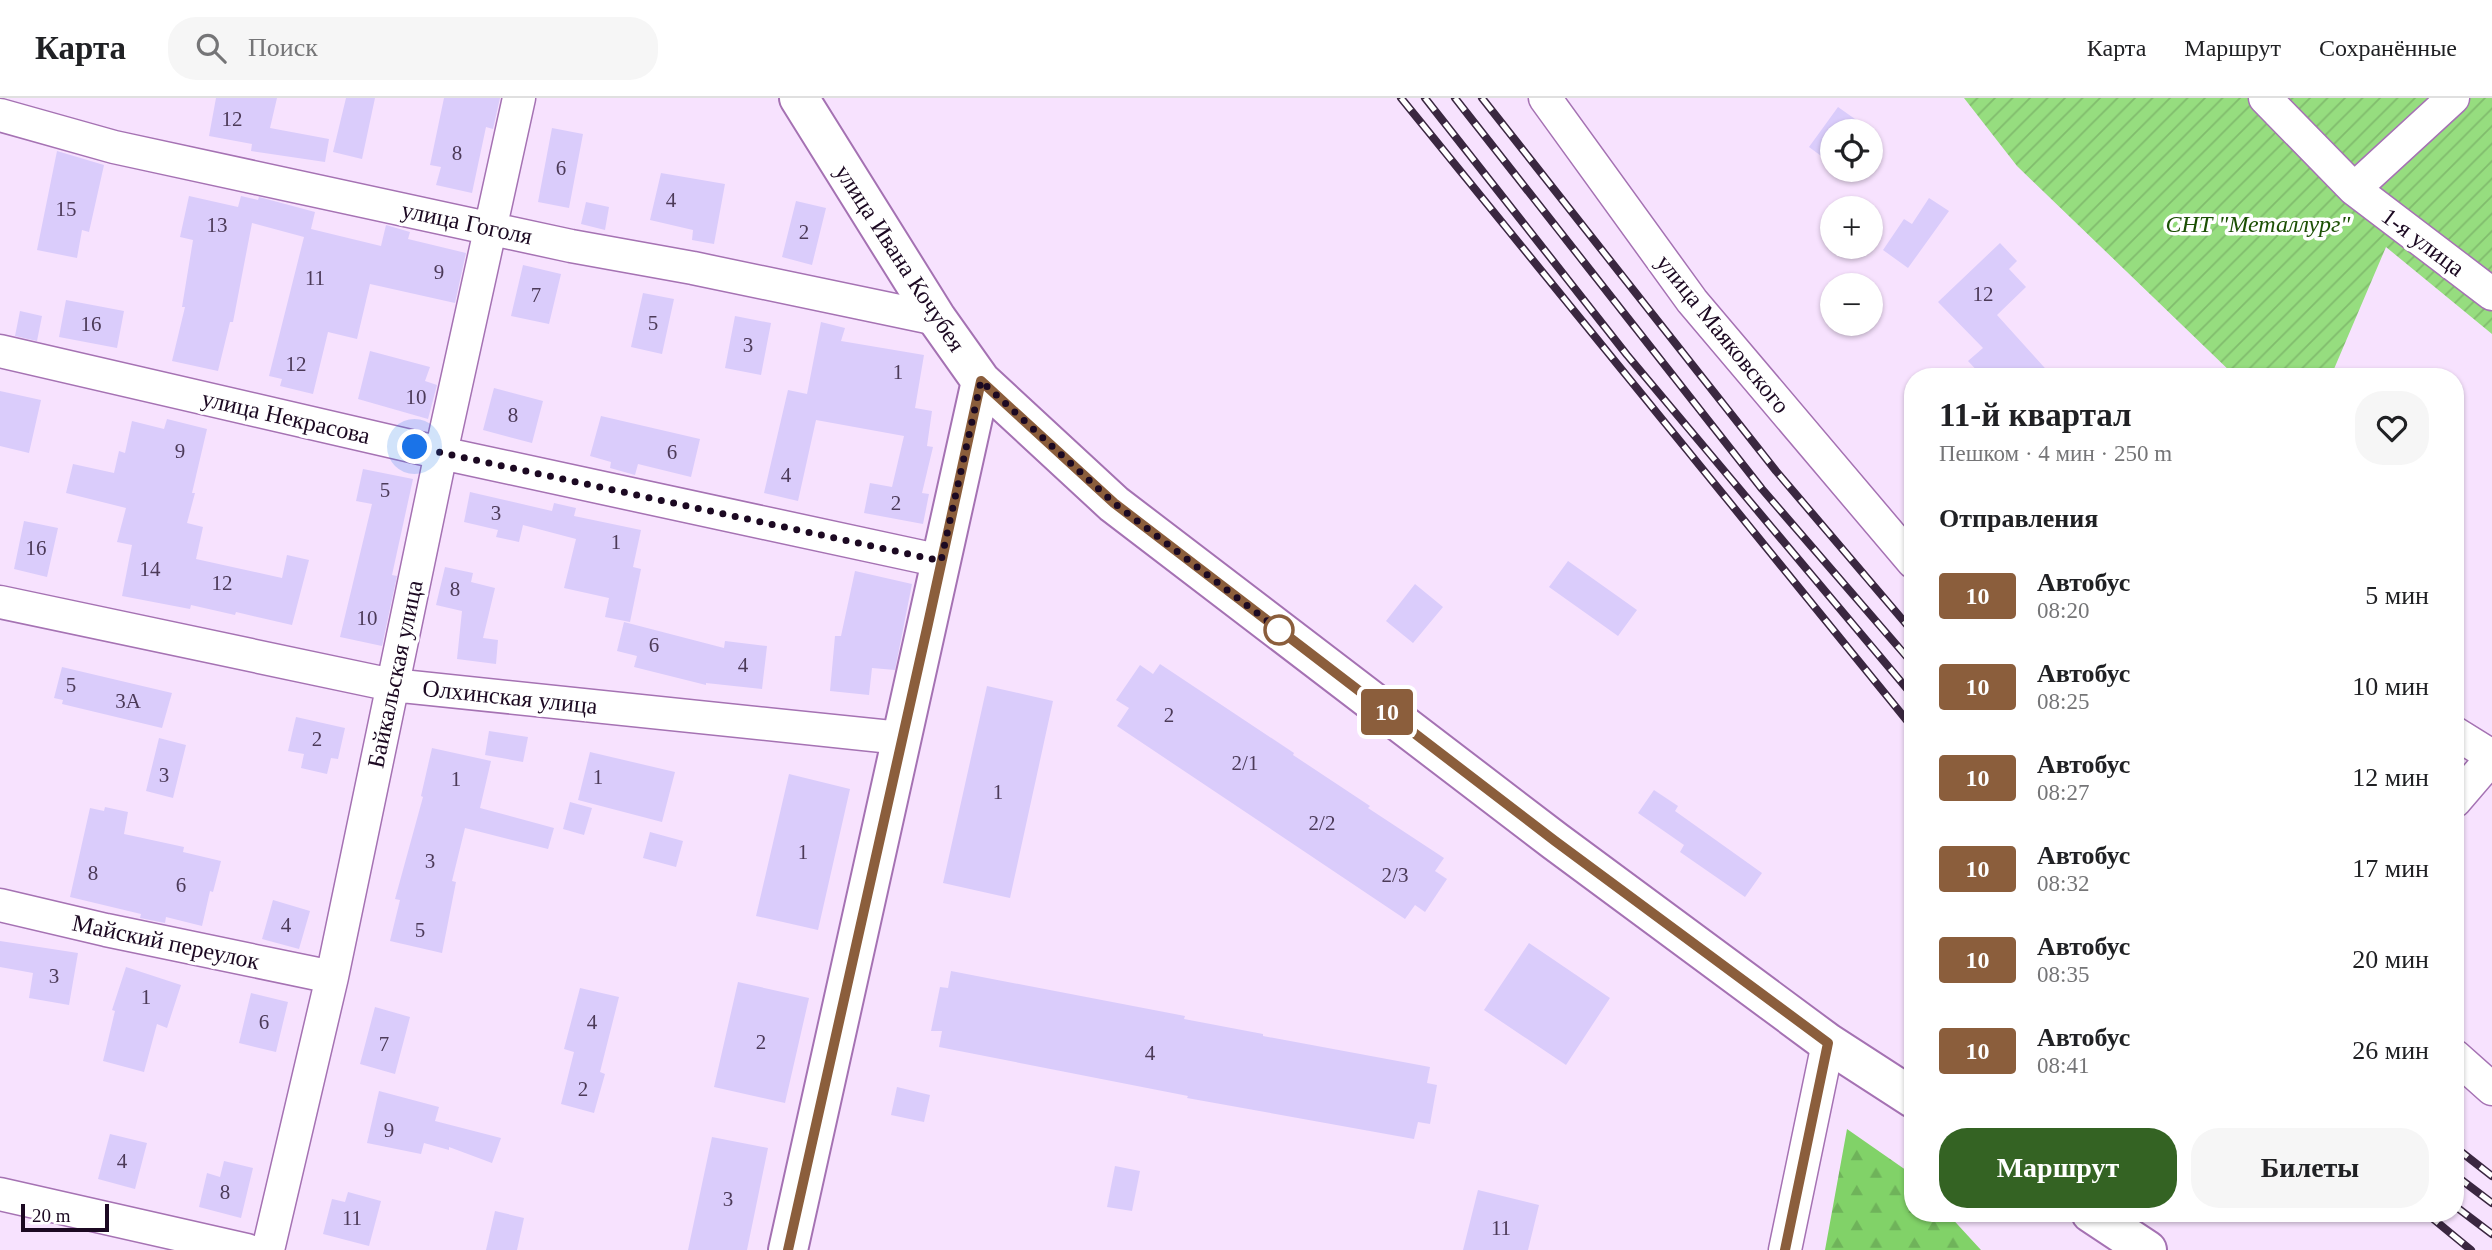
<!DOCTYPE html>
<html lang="ru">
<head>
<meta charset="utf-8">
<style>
	body { margin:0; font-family:"Times New Roman",serif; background:#f6f6f6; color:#202124; height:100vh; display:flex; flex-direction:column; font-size:26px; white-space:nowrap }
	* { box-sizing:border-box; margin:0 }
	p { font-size:23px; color:#757577 }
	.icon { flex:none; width:38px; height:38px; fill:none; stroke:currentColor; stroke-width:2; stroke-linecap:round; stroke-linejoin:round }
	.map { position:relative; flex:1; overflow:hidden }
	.panel { position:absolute; left:1904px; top:270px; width:560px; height:854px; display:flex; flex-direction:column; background:#fff; border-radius:28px; box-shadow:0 2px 5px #0004 }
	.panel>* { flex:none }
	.badge { padding:0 14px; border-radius:5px; font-size:24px; line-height:46px }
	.controls { position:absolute; left:1820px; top:21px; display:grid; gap:14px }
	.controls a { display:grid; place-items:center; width:63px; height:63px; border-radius:50%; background:#fff; box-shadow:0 2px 5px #0004; font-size:35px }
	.scale { position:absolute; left:21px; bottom:18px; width:88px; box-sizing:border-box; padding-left:7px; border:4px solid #1c0922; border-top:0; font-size:19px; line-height:24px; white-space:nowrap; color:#1c0922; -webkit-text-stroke:5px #fff; paint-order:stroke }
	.you { position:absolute; width:35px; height:35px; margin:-18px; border:5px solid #fff; border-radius:50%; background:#1a73e8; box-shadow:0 0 0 10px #1a73e833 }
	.map>.badge { position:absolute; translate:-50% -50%; box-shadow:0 0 0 4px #fff }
	h2 { padding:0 35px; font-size:26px; line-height:63px }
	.round { display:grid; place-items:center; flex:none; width:74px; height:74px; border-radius:28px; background:#f6f6f6 }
	.headline { display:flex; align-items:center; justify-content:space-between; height:119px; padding:0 35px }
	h1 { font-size:33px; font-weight:700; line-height:52px }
	.primary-button { display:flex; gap:14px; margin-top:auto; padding:14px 35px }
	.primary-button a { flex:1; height:80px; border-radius:28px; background:#346323; color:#fff; font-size:28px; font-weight:700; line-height:80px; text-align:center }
	.primary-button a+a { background:#f6f6f6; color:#202124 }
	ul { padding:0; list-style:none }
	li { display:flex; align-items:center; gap:21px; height:91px; padding:0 35px }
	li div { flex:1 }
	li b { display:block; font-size:26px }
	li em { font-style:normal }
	li .badge { min-width:77px; font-weight:700; text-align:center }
	header { display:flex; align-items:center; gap:42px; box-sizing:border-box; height:98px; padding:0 35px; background:#fff; border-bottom:2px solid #e0e0e0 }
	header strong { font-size:33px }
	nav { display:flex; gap:38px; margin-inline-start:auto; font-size:24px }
	.search { width:490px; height:63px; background:#f6f6f6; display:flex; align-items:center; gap:18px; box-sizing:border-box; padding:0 24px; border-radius:28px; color:#757577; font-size:26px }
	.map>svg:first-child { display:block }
</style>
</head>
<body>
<header>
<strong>Карта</strong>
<div class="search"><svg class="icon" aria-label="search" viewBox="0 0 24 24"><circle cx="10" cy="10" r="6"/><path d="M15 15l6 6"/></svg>Поиск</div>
<nav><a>Карта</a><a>Маршрут</a><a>Сохранённые</a></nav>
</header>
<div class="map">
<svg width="2492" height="1152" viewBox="0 0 2492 1152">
	<defs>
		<pattern id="forest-firs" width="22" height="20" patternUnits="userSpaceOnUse" patternTransform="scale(1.75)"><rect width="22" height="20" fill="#81d268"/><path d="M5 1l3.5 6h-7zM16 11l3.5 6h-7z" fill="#6fb35a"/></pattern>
		<pattern id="garden-furrows" width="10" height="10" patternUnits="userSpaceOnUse" patternTransform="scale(1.75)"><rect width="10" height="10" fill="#96dd7f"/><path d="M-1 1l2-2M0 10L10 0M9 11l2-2" fill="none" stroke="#81bc6d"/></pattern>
	</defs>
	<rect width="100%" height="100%" fill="#f7e2fe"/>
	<path fill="url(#forest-firs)" d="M 1847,1031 L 1913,1077 L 1913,1115 L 1947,1115 L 1981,1152 L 1825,1152 Z"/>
	<path fill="url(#garden-furrows)" d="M 1964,0 L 2492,0 L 2492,236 L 2386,149 L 2331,278 L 2235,278 L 2017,68 Z"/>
	<path fill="#daccfb" d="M 216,0 L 277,0 L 270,30 L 329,41 L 325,64 L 251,53 L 252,46 L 209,38 Z
		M 346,0 L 375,0 L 362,61 L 333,54 Z
		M 444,0 L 500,0 L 493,31 L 486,29 L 472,95 L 436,87 L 441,69 L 430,67 Z
		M 1838,9 L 1872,33 L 1871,35 L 1871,33 L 1832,33 L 1832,66 L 1809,49 Z
		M 552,30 L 583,36 L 569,110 L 538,104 Z
		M 57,53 L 104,67 L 89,134 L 82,132 L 77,160 L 37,152 Z
		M 661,75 L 725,86 L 714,146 L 692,142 L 693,132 L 650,122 Z
		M 189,98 L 238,109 L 241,98 L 258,102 L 259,99 L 315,114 L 311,131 L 381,148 L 386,127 L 410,134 L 408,141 L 466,155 L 455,205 L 370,186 L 357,241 L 328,234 L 313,296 L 280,288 L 282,281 L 269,278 L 304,139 L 252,125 L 233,224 L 230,224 L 218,273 L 172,263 L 185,209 L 182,209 L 193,142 L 180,139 Z
		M 1929,100 L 1949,113 L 1908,170 L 1883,152 L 1904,121 L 1912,126 Z
		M 796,103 L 826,110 L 812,167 L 782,159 Z
		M 586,104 L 609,109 L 605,132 L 581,126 Z
		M 2000,145 L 2017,163 L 2009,171 L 2026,189 L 1997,217 L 2052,278 L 1982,278 L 1968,263 L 1983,250 L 1938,204 Z
		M 523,167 L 561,176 L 549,226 L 511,218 Z
		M 643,195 L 674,201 L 662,256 L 631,249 Z
		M 66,202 L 124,213 L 117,250 L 59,239 Z
		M 20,213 L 42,218 L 37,243 L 15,238 Z
		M 735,218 L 771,225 L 761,277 L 725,270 Z
		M 821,224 L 845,230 L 841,243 L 924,257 L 915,310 L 932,313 L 927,348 L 933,349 L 922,395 L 929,396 L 923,426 L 864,415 L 870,385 L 892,389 L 904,338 L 816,322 L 798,403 L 764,395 L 788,292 L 807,296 Z
		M 370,253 L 430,269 L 425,283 L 437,287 L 428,321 L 358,301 Z
		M 494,290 L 543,303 L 532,345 L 483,332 Z
		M 0,293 L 41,302 L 29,355 L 0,348 Z
		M 601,318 L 700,341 L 691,379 L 638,366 L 635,377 L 610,370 L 611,364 L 590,358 Z
		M 167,321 L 207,331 L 192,395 L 195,395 L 187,425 L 203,429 L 196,461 L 282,480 L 287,457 L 309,462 L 292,527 L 236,514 L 235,517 L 191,507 L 190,511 L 122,498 L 132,447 L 117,444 L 126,410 L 66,395 L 73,366 L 114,375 L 119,353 L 125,355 L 132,323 L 164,331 Z
		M 363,371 L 413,381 L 392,477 L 397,478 L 382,548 L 340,539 L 372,406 L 356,403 Z
		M 470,394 L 552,413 L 554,405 L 576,410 L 574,418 L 641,432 L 633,469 L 641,471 L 630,524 L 605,519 L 609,500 L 564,490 L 576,441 L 523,427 L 519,444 L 496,439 L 498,432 L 464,424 Z
		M 24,423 L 58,430 L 47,479 L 14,471 Z
		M 1568,463 L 1637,512 L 1618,538 L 1549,489 Z
		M 445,469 L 473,475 L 471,484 L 495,490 L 483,540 L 498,542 L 496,566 L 457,561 L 462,513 L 436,507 Z
		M 855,473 L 912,486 L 895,572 L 872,570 L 869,597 L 830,593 L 835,538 L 841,538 Z
		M 1415,486 L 1443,509 L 1413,545 L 1386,523 Z
		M 624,524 L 724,550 L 725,543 L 767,548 L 762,591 L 706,585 L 706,587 L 634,569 L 637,558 L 617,553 Z
		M 1160,566 L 1294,655 L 1293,657 L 1370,708 L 1368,710 L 1444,760 L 1435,773 L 1447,781 L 1425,814 L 1415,807 L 1405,821 L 1117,628 L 1129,610 L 1116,602 L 1140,567 L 1153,576 Z
		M 62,569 L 172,595 L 162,630 L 62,606 L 63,602 L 54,600 Z
		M 987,588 L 1053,603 L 1010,800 L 943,785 Z
		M 296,619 L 345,630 L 338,661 L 331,660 L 327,676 L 301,670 L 304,656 L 288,653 Z
		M 489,633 L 528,639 L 523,664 L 485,657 Z
		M 159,640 L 186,647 L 173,700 L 146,693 Z
		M 432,650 L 491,663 L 480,710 L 554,730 L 548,751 L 465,730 L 452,783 L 456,784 L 442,855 L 390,843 L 400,802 L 395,801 L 423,699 L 421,698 Z
		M 590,654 L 675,674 L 662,724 L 578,702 Z
		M 789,676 L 850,691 L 818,832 L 756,818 Z
		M 1654,692 L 1678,708 L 1675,713 L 1762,775 L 1745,799 L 1680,754 L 1684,747 L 1638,715 Z
		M 570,704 L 592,710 L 584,737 L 563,731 Z
		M 105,709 L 128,714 L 124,736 L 184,749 L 183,754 L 221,763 L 213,794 L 210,793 L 202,828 L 166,819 L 165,825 L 140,820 L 141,816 L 70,799 L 90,710 L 104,713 Z
		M 650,734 L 683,743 L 676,769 L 643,760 Z
		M 273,802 L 310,813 L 299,851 L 262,841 Z
		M 0,843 L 78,855 L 69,907 L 29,900 L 33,875 L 0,869 Z
		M 1529,845 L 1610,900 L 1566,967 L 1484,912 Z
		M 126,869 L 181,887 L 167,930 L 157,926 L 144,974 L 103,963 L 115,913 L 112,912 Z
		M 951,873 L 1185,918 L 1184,921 L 1263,936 L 1263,938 L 1430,969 L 1427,985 L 1437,987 L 1430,1026 L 1418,1024 L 1414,1041 L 1187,1000 L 1188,998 L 939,949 L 942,933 L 931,933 L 940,889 L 948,890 Z
		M 738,884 L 809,900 L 785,1005 L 714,989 Z
		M 580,890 L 619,899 L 600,974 L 605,976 L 594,1015 L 561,1006 L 574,954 L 564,951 Z
		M 251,895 L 288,904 L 276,954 L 239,945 Z
		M 375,909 L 410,919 L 395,976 L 360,966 Z
		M 897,989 L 930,997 L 924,1024 L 891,1017 Z
		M 379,993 L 439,1009 L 435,1023 L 501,1040 L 492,1065 L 449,1049 L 449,1052 L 424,1045 L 421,1056 L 367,1045 Z
		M 110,1036 L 147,1045 L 135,1091 L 98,1081 Z
		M 712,1039 L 768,1050 L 747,1152 L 688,1152 Z
		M 224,1063 L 253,1070 L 241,1120 L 199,1109 L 207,1075 L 220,1079 Z
		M 1115,1068 L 1140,1073 L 1132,1113 L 1107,1109 Z
		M 1478,1092 L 1539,1107 L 1528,1152 L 1463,1152 Z
		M 348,1094 L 381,1103 L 369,1148 L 323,1136 L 332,1101 L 345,1104 Z
		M 495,1113 L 524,1120 L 517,1152 L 486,1152 Z"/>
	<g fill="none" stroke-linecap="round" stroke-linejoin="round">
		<defs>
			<path id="minor" d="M 1545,0 L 1692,203 L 1913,464
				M 2265,0 L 2354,91 L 2492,196
				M 0,17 L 114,49 L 571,148 L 693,170 L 937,221
				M 2354,91 L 2453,0
				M 0,253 L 441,355 L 941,463
				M 0,504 L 392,587 L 901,640
				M 2455,635 L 2492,658
				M 2455,703 L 2492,660
				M 0,807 L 106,832 L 332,879
				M 2455,958 L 2492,991
				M 0,1096 L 247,1152
				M 268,1152 L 332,879 L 441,355 L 519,0
				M 1785,1152 L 1828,945"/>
			<path id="tertiary" d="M 799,0 L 937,221 L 981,283 L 1114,406 L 1555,743 L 1828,945 L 1913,1000
				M 2091,1115 L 2147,1152
				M 788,1152 C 854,863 917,573 981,283"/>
		</defs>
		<use href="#minor" stroke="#a572b3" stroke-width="35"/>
		<use href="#tertiary" stroke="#a572b3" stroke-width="42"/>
		<use href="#minor" stroke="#fff" stroke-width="32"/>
		<use href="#tertiary" stroke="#fff" stroke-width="38"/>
		<defs>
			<path id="rail" d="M 1401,0 L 1913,630
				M 1425,0 L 1627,257 L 1913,598
				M 1455,0 L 1762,391 L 1913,566
				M 1482,0 L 1776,373 L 1913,534
				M 2455,1049 L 2492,1078
				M 2455,1077 L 2492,1105
				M 2455,1108 L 2492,1136
				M 2426,1115 L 2471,1152"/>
		</defs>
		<use href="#rail" stroke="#3a2740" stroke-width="8"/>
		<use href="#rail" stroke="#fff" stroke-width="5" stroke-dasharray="16" stroke-linecap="butt"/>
	</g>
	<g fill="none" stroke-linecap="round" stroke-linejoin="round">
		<defs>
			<path id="line" d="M 788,1152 C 854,863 918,573 981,283 L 1114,405 L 1555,743 L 1828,945 L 1785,1152"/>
		</defs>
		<use href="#line" stroke="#fff" stroke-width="16"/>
		<use href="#line" stroke="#8b5e3c" stroke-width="10"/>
		<path stroke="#1c0922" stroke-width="7" stroke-dasharray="0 12.6" d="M 415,349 L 941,463 L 981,283 L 1114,405 L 1279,532"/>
	</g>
	<circle fill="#fff" stroke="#8b5e3c" stroke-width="3.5" cx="1279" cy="532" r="14"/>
	<g text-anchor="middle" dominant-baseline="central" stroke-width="7" stroke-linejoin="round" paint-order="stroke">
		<g font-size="21" fill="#4c3a58">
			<text x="232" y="21">12</text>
			<text x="457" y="55">8</text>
			<text x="561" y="70">6</text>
			<text x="671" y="102">4</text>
			<text x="66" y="111">15</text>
			<text x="217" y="127">13</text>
			<text x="804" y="134">2</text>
			<text x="439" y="174">9</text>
			<text x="315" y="180">11</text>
			<text x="1983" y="196">12</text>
			<text x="536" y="197">7</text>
			<text x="653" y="225">5</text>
			<text x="91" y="226">16</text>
			<text x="748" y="247">3</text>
			<text x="296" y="266">12</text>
			<text x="898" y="274">1</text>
			<text x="416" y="299">10</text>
			<text x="513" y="317">8</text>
			<text x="180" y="353">9</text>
			<text x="672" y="354">6</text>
			<text x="786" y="377">4</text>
			<text x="385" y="392">5</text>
			<text x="896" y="405">2</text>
			<text x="496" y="415">3</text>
			<text x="616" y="444">1</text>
			<text x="36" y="450">16</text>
			<text x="150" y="471">14</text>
			<text x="222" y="485">12</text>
			<text x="455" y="491">8</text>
			<text x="367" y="520">10</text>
			<text x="654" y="547">6</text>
			<text x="743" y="567">4</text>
			<text x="71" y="587">5</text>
			<text x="128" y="603">3А</text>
			<text x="1169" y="617">2</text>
			<text x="317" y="641">2</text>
			<text x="1245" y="665">2/1</text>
			<text x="164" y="677">3</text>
			<text x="598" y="679">1</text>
			<text x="456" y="681">1</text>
			<text x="998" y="694">1</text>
			<text x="1322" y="725">2/2</text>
			<text x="803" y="754">1</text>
			<text x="430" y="763">3</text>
			<text x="93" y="775">8</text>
			<text x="1395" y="777">2/3</text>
			<text x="181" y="787">6</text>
			<text x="286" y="827">4</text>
			<text x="420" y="832">5</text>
			<text x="54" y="878">3</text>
			<text x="146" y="899">1</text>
			<text x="264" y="924">6</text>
			<text x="592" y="924">4</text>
			<text x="761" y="944">2</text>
			<text x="384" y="946">7</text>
			<text x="1150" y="955">4</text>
			<text x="583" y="991">2</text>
			<text x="389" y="1032">9</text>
			<text x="122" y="1063">4</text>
			<text x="225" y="1094">8</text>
			<text x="728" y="1101">3</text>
			<text x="352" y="1120">11</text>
			<text x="1501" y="1130">11</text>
		</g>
		<g font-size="24" fill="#1c0922" stroke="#fff">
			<text transform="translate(467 125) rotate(12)">улица Гоголя</text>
			<text transform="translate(2423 144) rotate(37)">1-я улица</text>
			<text transform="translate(900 160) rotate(57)">улица Ивана Кочубея</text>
			<text transform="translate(1723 236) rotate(51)">улица Маяковского</text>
			<text transform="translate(286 319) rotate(13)">улица Некрасова</text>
			<text transform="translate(395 576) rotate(-78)">Байкальская улица</text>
			<text transform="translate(510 599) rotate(6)">Олхинская улица</text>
			<text transform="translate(166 844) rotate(12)">Майский переулок</text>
		</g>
		<g font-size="24" font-style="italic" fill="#1c5004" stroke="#fff">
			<text x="2258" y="126">СНТ "Металлург"</text>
		</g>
	</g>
</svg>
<div class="controls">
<a><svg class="icon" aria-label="locate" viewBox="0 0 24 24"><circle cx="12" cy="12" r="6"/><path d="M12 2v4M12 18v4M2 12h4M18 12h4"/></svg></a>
<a>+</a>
<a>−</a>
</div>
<div class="scale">20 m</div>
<div class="you" style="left:415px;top:349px"></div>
<b class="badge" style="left:1387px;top:614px;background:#8b5e3c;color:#fff">10</b>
<section class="panel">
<div class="headline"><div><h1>11-й квартал</h1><p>Пешком · 4 мин · 250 m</p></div><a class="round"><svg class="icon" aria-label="heart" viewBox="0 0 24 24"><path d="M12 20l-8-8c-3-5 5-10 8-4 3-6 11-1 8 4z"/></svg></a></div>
<h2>Отправления</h2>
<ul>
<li><span class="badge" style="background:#8b5e3c;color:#fff">10</span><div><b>Автобус</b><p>08:20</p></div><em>5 мин</em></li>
<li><span class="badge" style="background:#8b5e3c;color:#fff">10</span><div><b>Автобус</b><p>08:25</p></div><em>10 мин</em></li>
<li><span class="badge" style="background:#8b5e3c;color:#fff">10</span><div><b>Автобус</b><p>08:27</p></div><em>12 мин</em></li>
<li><span class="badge" style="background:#8b5e3c;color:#fff">10</span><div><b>Автобус</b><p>08:32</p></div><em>17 мин</em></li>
<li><span class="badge" style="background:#8b5e3c;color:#fff">10</span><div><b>Автобус</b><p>08:35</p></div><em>20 мин</em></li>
<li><span class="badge" style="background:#8b5e3c;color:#fff">10</span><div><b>Автобус</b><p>08:41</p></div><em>26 мин</em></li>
</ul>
<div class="primary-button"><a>Маршрут</a><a>Билеты</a></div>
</section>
</div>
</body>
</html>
